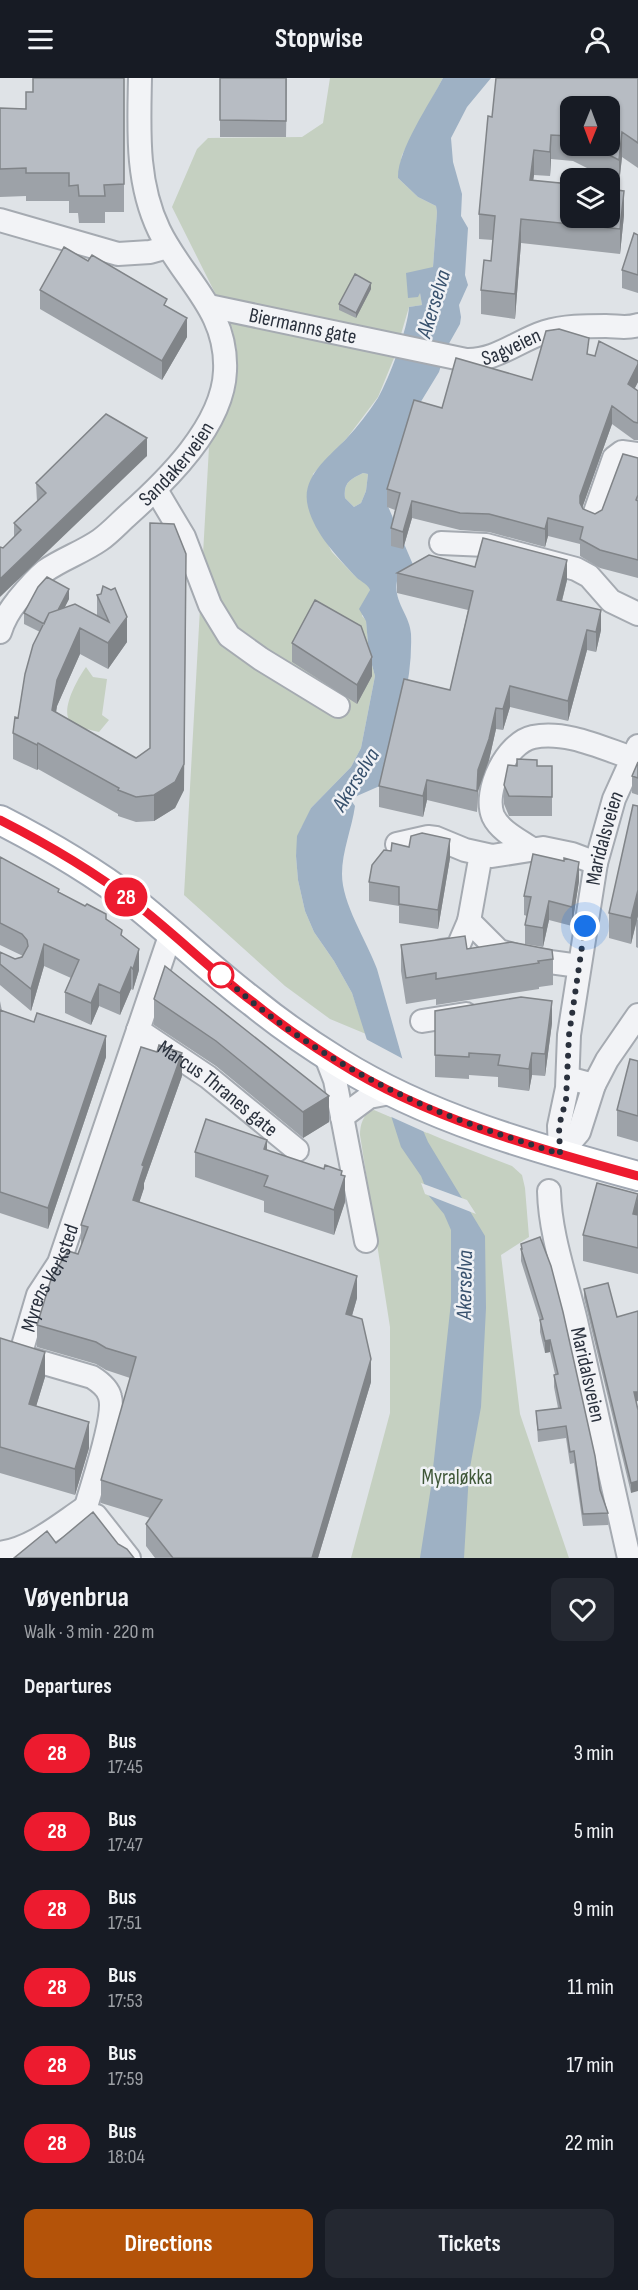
<!DOCTYPE html>
<html lang="en">
<head>
<meta charset="utf-8">
<style>
	body { margin:0; font-family:"Sofia Sans Condensed",sans-serif; background:#242831; color:#f1f3f6; height:100vh; display:flex; flex-direction:column; font-size:22px; white-space:nowrap }
	* { box-sizing:border-box; margin:0 }
	p { font-size:20px; color:#9ea1a6 }
	.icon { flex:none; width:33px; height:33px; fill:none; stroke:currentColor; stroke-width:2; stroke-linecap:round; stroke-linejoin:round }
	.map { position:relative; height:1480px; overflow:hidden }
	.sheet { display:flex; flex-direction:column; background:#171b24; flex:1 }
	.sheet>* { flex:none }
	.badge { padding:0 12px; border-radius:20px; font-size:21px; line-height:39px }
	.needle { width:39px; rotate:181deg }
	.buttons { position:absolute; left:560px; top:18px; display:grid; gap:12px }
	.buttons a { display:grid; place-items:center; width:60px; height:60px; border-radius:12px; background:#171b24; box-shadow:0 2px 4px #0004; font-size:30px }
	.you { position:absolute; width:30px; height:30px; margin:-15px; border:4px solid #fff; border-radius:50%; background:#1a73e8; box-shadow:0 0 0 9px #1a73e833 }
	.map>.badge { position:absolute; translate:-50% -50%; box-shadow:0 0 0 3px #fff }
	h2 { padding:0 24px; font-size:22px; line-height:54px }
	.round { display:grid; place-items:center; flex:none; width:63px; height:63px; border-radius:12px; background:#242831 }
	.overview { display:flex; align-items:center; justify-content:space-between; height:102px; padding:0 24px }
	h1 { font-size:28px; font-weight:700; line-height:45px }
	.cta { display:flex; gap:12px; margin-top:auto; padding:12px 24px }
	.cta a { flex:1; height:69px; border-radius:12px; background:#b45309; color:#fff; font-size:24px; font-weight:700; line-height:69px; text-align:center }
	.cta a+a { background:#242831; color:#f1f3f6 }
	ul { padding:0; list-style:none }
	li { display:flex; align-items:center; gap:18px; height:78px; padding:0 24px }
	li div { flex:1 }
	li b { display:block; font-size:22px }
	li em { font-style:normal }
	li .badge { min-width:66px; font-weight:700; text-align:center }
	header { display:flex; justify-content:space-between; align-items:center; height:78px; padding:0 24px; background:#171b24; font-size:27px; font-weight:700 }
	.map>svg:first-child { display:block }
</style>
</head>
<body>
<header><svg class="icon" aria-label="menu" viewBox="0 0 24 24"><path d="M4 6h16M4 12h16M4 18h16"/></svg>Stopwise<svg class="icon" aria-label="person" viewBox="0 0 24 24"><circle cx="12" cy="8" r="4"/><path d="M4 21q1-7 8-7t8 7"/></svg></header>
<div class="map">
<svg width="638" height="1480" viewBox="0 0 638 1480">
	<rect width="100%" height="100%" fill="#dfe3e7"/>
	<path fill="#c5d0c1" d="M 330,0 L 443,0 L 402,77 L 398,100 L 418,119 L 436,128 L 437,134 L 433,189 L 418,215 L 420,215 L 422,227 L 409,229 L 394,280 L 378,319 L 347,360 L 313,396 L 309,431 L 332,474 L 355,498 L 368,507 L 370,512 L 362,538 L 366,542 L 369,576 L 375,598 L 361,670 L 351,689 L 311,730 L 308,740 L 301,750 L 296,778 L 298,802 L 305,833 L 314,854 L 334,883 L 352,915 L 366,956 L 330,941 L 285,908 L 184,817 L 209,369 L 235,312 L 237,272 L 232,249 L 172,129 L 197,71 L 208,60 L 302,59 L 323,45 Z
		M 363,395 L 368,396 L 366,413 L 361,425 L 354,429 L 345,420 C 343,404 351,401 363,395 Z
		M 86,589 L 93,599 L 107,601 L 102,637 L 109,642 L 99,654 C 91,652 79,650 72,645 C 58,635 78,600 86,589 Z
		M 374,1032 L 442,1061 L 512,1088 L 522,1097 L 525,1110 L 529,1159 L 501,1177 L 520,1336 L 569,1480 L 351,1480 L 390,1335 L 390,1249 L 360,1057 C 360,1047 363,1035 374,1032 Z"/>
	<path fill="#9eb1c4" fill-rule="evenodd" d="M 443,0 L 491,0 L 467,29 L 451,60 L 453,84 L 462,116 L 461,138 L 468,150 L 465,197 L 468,207 L 459,227 L 461,239 L 460,246 L 447,269 L 439,294 L 414,335 L 387,426 L 414,489 L 397,503 C 393,524 410,537 411,556 C 413,608 395,657 382,707 L 350,721 L 355,728 C 352,750 342,773 342,796 C 342,826 366,861 377,891 L 422,1050 L 428,1064 L 485,1158 L 486,1230 L 481,1329 L 469,1395 L 464,1480 L 420,1480 L 431,1409 L 451,1224 L 451,1152 L 444,1136 L 429,1118 L 421,1098 L 401,1069 L 352,915 L 334,883 L 314,854 L 305,833 L 298,802 L 296,778 L 297,758 L 311,730 L 351,689 L 361,670 L 375,598 L 369,576 L 366,543 L 359,531 L 370,512 C 367,505 359,503 354,497 C 336,477 315,456 308,429 C 300,399 329,379 347,360 C 358,348 369,334 378,320 C 389,301 408,250 409,229 L 422,227 L 420,215 L 418,219 L 408,220 L 406,195 L 433,189 L 437,134 L 436,128 L 418,119 L 398,100 C 397,73 430,25 443,0 ZM 363,395 L 368,396 L 366,413 L 361,425 L 354,429 L 345,420 C 343,404 351,401 363,395 Z"/>
	<path fill="#dfe3e7" d="M 364,960 L 407,983 L 427,1055 L 387,1037 Z
		M 421,1105 L 467,1122 L 476,1136 L 425,1116 Z"/>
	<g fill="none" stroke-linecap="round" stroke-linejoin="round">
		<defs>
			<g id="minor">
				<path d="M 0,142 L 118,176 L 150,174 L 168,169"/>
				<path id="s1" d="M 209,228 L 466,282 C 496,283 517,263 545,254 C 564,248 585,248 606,248 C 617,248 627,251 638,247"/>
				<path d="M 156,412 L 184,459 L 210,527 L 229,558 L 261,581 L 338,628"/>
				<path d="M 593,440 L 614,380 L 622,374 L 638,376"/>
				<path d="M 441,465 L 486,467 L 576,491 L 589,498 L 611,523 L 638,536"/>
				<path id="s2" d="M 0,554 C 4,541 9,533 17,523 C 26,512 34,502 45,493 C 62,481 83,474 100,462 C 110,455 119,445 128,437 C 166,403 223,348 225,293 C 228,232 183,202 159,152 C 136,104 139,52 140,0"/>
				<path d="M 397,766 L 428,759 L 436,760 L 465,772 L 492,778 L 543,770 L 572,776 L 596,785"/>
				<path d="M 532,771 C 519,762 500,753 493,738 C 483,713 506,665 533,659 C 565,652 602,670 632,680"/>
				<path d="M 469,843 L 499,873 L 528,881 L 579,888"/>
				<path d="M 442,873 L 457,871 L 469,843 L 481,776"/>
				<path d="M 422,943 L 466,936"/>
				<path id="s3" d="M 138,952 L 208,999 L 297,1072"/>
				<path d="M 325,976 L 335,1002 L 366,1163"/>
				<path d="M 568,1000 L 594,1007 L 607,982 L 638,937"/>
				<path d="M 342,1039 L 369,1019 L 395,1014"/>
				<path id="s4" d="M 560,1076 L 559,1048 L 567,1010 L 569,957 L 596,785 L 614,721 L 638,668"/>
				<path d="M 560,1076 L 579,1054 L 594,1007"/>
				<path id="s5" d="M 549,1113 C 550,1157 566,1200 576,1243 C 594,1322 612,1401 629,1480"/>
				<path id="s6" d="M 86,1429 C 92,1406 116,1339 110,1319 C 108,1310 100,1304 92,1299 L 20,1278 L 38,1217 L 59,1185 L 171,855"/>
				<path d="M 96,1438 L 129,1480"/>
				<path d="M 0,1475 C 33,1470 59,1447 86,1429"/>
			</g>
			<path id="major" d="M 0,742 C 47,766 93,793 135,825 C 175,857 212,893 253,924 C 280,946 309,966 338,984 C 429,1041 536,1070 638,1098"/>
		</defs>
		<use href="#minor" stroke="#a5aab1" stroke-width="26"/>
		<use href="#major" stroke="#a0a7b2" stroke-width="32"/>
		<use href="#minor" stroke="#f2f3f6" stroke-width="22"/>
		<use href="#major" stroke="#fff" stroke-width="28"/>
	</g>
	<path fill="#9da2a8" fill-rule="evenodd" d="M 124,0 L 124,134 L 105,134 L 105,145 L 79,145 L 78,135 L 69,135 L 69,123 L 26,123 L 26,118 L 0,119 L 0,30 L 26,31 L 33,14 Z
		M 220,0 L 287,0 L 286,59 L 220,59 Z
		M 638,0 L 638,90 L 622,79 L 619,106 L 573,83 L 551,81 L 550,98 L 534,97 L 533,102 L 624,137 L 620,176 L 521,165 L 515,241 L 481,236 L 481,212 L 491,183 L 493,162 L 479,161 L 479,136 L 492,39 ZM 570,28 L 609,68 L 570,68 Z
		M 638,157 L 638,215 L 622,210 L 622,192 Z
		M 371,211 L 356,240 L 339,232 L 339,226 Z
		M 40,212 L 187,259 L 162,302 L 40,231 Z
		M 589,276 L 638,304 L 634,311 L 638,313 L 638,362 L 634,362 L 612,346 L 582,430 L 583,431 L 595,436 L 602,432 L 638,380 L 638,500 L 600,490 L 580,478 L 580,466 L 548,458 L 545,469 L 489,454 L 460,452 L 412,440 L 403,471 L 391,468 L 391,450 L 395,432 L 387,429 L 387,411 L 442,330 L 532,302 Z
		M 147,378 L 3,470 L 14,459 L 14,445 L 37,424 L 36,405 Z
		M 475,489 L 567,502 L 562,523 L 601,552 L 596,574 L 587,572 L 568,643 L 510,629 L 503,652 L 496,651 L 489,682 L 478,713 L 477,734 L 427,722 L 423,739 L 379,729 L 379,708 L 450,612 L 468,532 L 397,515 L 397,495 Z
		M 97,517 L 127,564 L 108,591 L 80,576 L 57,628 L 56,634 L 184,712 L 175,730 L 154,743 L 136,744 L 118,738 L 118,736 L 38,691 L 37,692 L 13,681 L 13,655 L 18,640 L 40,554 L 24,546 L 24,535 L 69,521 L 65,529 L 97,538 Z
		M 292,565 L 372,598 L 357,626 L 292,584 Z
		M 638,684 L 638,717 L 632,715 L 632,698 Z
		M 537,688 L 552,688 L 552,738 L 509,738 L 504,726 L 504,707 Z
		M 0,780 L 106,841 L 122,858 L 139,892 L 133,912 L 131,911 L 120,937 L 99,928 L 91,947 L 65,935 L 65,914 L 71,900 L 44,888 L 31,933 L 0,907 L 0,874 L 15,881 L 23,878 L 0,867 Z
		M 450,780 L 438,851 L 399,845 L 399,828 L 369,823 L 369,804 Z
		M 579,803 L 572,848 L 549,842 L 543,869 L 525,866 L 525,847 L 527,838 L 524,837 L 524,818 Z
		M 609,835 L 638,838 L 637,842 L 638,841 L 638,870 L 636,869 L 636,845 L 631,866 L 609,860 Z
		M 401,867 L 467,871 L 553,881 L 553,907 L 539,909 L 539,911 L 436,927 L 436,921 L 406,926 L 401,893 Z
		M 154,921 L 329,1018 L 329,1044 L 303,1060 L 216,988 L 154,947 Z
		M 0,923 L 2,933 L 106,979 L 48,1151 L 0,1135 Z
		M 552,945 L 545,998 L 532,997 L 529,1013 L 498,1009 L 498,999 L 469,997 L 469,1001 L 435,999 L 435,977 Z
		M 638,983 L 638,1064 L 617,1058 L 617,1032 Z
		M 182,998 L 144,1105 L 144,1110 L 139,1124 L 357,1220 L 352,1238 L 371,1304 L 318,1480 L 155,1480 L 146,1468 L 146,1446 L 150,1440 L 101,1425 L 101,1402 L 130,1300 L 106,1292 L 96,1286 L 37,1269 L 37,1247 L 78,1176 L 81,1169 L 81,1147 Z
		M 267,1072 L 342,1098 L 345,1124 L 334,1157 L 264,1134 L 264,1123 L 195,1099 L 195,1074 Z
		M 638,1116 L 638,1196 L 583,1183 L 583,1157 Z
		M 521,1166 L 608,1435 L 608,1447 L 583,1448 L 574,1385 L 570,1386 L 566,1360 L 538,1364 L 536,1333 L 558,1330 L 554,1309 L 554,1297 L 555,1296 L 550,1274 L 545,1275 L 540,1254 L 540,1243 L 521,1183 Z
		M 584,1211 L 636,1324 L 631,1415 L 584,1220 Z
		M 0,1260 L 45,1299 L 36,1328 L 89,1370 L 75,1417 L 0,1395 Z"/>
	<path fill="#808488" d="M 622,54 L 622,79 L 619,106 L 619,82 Z
		M 551,57 L 551,81 L 550,98 L 550,74 Z
		M 534,72 L 534,97 L 530,126 L 530,102 Z
		M 624,113 L 624,137 L 620,176 L 620,151 Z
		M 521,141 L 521,165 L 515,241 L 515,216 Z
		M 371,205 L 371,211 L 356,240 L 356,235 Z
		M 187,240 L 187,259 L 162,302 L 162,283 Z
		M 638,286 L 638,304 L 628,324 L 628,306 Z
		M 612,328 L 612,346 L 580,436 L 580,418 Z
		M 147,360 L 147,378 L 0,519 L 0,501 Z
		M 412,423 L 412,440 L 403,471 L 403,454 Z
		M 548,440 L 548,458 L 545,469 L 545,451 Z
		M 567,482 L 567,502 L 557,542 L 557,522 Z
		M 186,501 L 184,712 L 175,730 L 154,743 L 154,717 Z
		M 69,511 L 69,521 L 49,559 L 49,549 Z
		M 601,532 L 601,552 L 596,574 L 596,554 Z
		M 127,539 L 127,564 L 108,591 L 108,565 Z
		M 80,550 L 80,576 L 57,628 L 52,658 L 52,632 L 57,602 Z
		M 587,552 L 587,572 L 568,643 L 568,623 Z
		M 372,579 L 372,598 L 357,626 L 357,607 Z
		M 510,608 L 510,629 L 503,652 L 503,631 Z
		M 496,630 L 496,651 L 489,682 L 478,713 L 477,734 L 478,692 Z
		M 38,665 L 38,691 L 37,692 L 37,667 Z
		M 427,702 L 427,722 L 423,739 L 423,718 Z
		M 450,761 L 450,780 L 438,851 L 438,832 Z
		M 579,784 L 579,803 L 572,848 L 572,829 Z
		M 638,812 L 638,838 L 631,866 L 631,840 Z
		M 549,823 L 549,842 L 543,869 L 543,850 Z
		M 44,866 L 44,888 L 31,933 L 31,911 Z
		M 139,871 L 139,892 L 133,912 L 133,891 Z
		M 131,889 L 131,911 L 120,937 L 120,915 Z
		M 99,906 L 99,928 L 91,947 L 91,925 Z
		M 552,923 L 552,945 L 545,998 L 545,976 Z
		M 106,958 L 106,979 L 48,1151 L 48,1130 Z
		M 182,975 L 182,998 L 144,1105 L 144,1110 L 133,1144 L 133,1122 L 142,1087 Z
		M 532,975 L 532,997 L 529,1013 L 529,991 Z
		M 329,1018 L 329,1044 L 303,1060 L 303,1034 Z
		M 267,1062 L 267,1087 L 264,1071 Z
		M 342,1093 L 342,1105 L 345,1098 L 345,1124 L 334,1157 L 334,1132 Z
		M 638,1119 L 638,1145 L 633,1136 Z
		M 357,1198 L 357,1220 L 346,1258 L 346,1236 Z
		M 550,1262 L 550,1274 L 545,1275 L 545,1263 Z
		M 45,1274 L 45,1299 L 29,1352 L 29,1326 Z
		M 371,1281 L 371,1304 L 318,1480 L 312,1480 Z
		M 634,1314 L 638,1314 L 638,1323 L 634,1324 Z
		M 89,1344 L 89,1370 L 75,1417 L 75,1391 Z
		M 638,1403 L 638,1413 L 631,1415 L 631,1405 Z"/>
	<path fill="#b7bcc3" stroke="#808488" stroke-width="1.5" d="M 33,0 L 124,0 L 124,106 L 104,107 L 105,118 L 79,118 L 78,107 L 69,108 L 69,95 L 26,95 L 26,90 L 0,91 L 0,30 L 26,31 L 26,14 L 33,14 Z
		M 220,0 L 286,0 L 286,43 L 220,42 Z
		M 496,0 L 638,0 L 638,65 L 622,54 L 619,82 L 591,68 L 609,68 L 609,28 L 570,28 L 570,58 L 551,57 L 550,74 L 534,72 L 530,102 L 570,106 L 570,140 L 609,140 L 609,111 L 624,113 L 620,151 L 521,141 L 515,216 L 481,212 L 484,182 L 491,183 L 495,138 L 479,136 L 488,38 L 492,39 Z
		M 634,155 L 638,157 L 638,197 L 622,192 Z
		M 64,169 L 88,183 L 92,177 L 167,221 L 164,227 L 187,240 L 162,283 L 40,212 Z
		M 355,196 L 371,205 L 356,235 L 339,226 Z
		M 559,251 L 589,260 L 587,276 L 595,278 L 599,263 L 638,283 L 638,286 L 628,306 L 638,313 L 638,345 L 634,344 L 612,328 L 580,418 L 580,425 L 583,431 L 595,436 L 602,432 L 623,376 L 638,380 L 638,417 L 636,422 L 638,423 L 638,482 L 600,472 L 580,461 L 583,449 L 548,440 L 545,451 L 489,436 L 460,435 L 412,423 L 403,454 L 391,450 L 400,415 L 387,411 L 414,322 L 442,330 L 456,280 L 532,302 L 546,253 Z
		M 106,336 L 147,360 L 0,501 L 0,469 L 3,470 L 21,452 L 14,445 L 46,415 L 36,405 Z
		M 150,445 L 174,446 L 186,476 L 184,686 L 175,704 L 154,717 L 136,719 L 118,712 L 119,710 L 38,665 L 37,667 L 13,655 L 15,639 L 18,640 L 25,596 L 33,567 L 49,535 L 75,526 L 109,544 L 97,517 L 101,516 L 103,508 L 111,512 L 115,510 L 127,539 L 108,565 L 80,550 L 57,602 L 52,632 L 136,680 L 150,670 Z
		M 483,460 L 567,482 L 557,522 L 601,532 L 596,554 L 587,552 L 568,623 L 510,608 L 503,631 L 496,630 L 489,661 L 478,692 L 477,713 L 427,702 L 423,718 L 379,708 L 404,601 L 450,612 L 473,513 L 397,495 L 429,477 L 475,489 Z
		M 47,499 L 69,511 L 58,532 L 49,535 L 44,546 L 24,535 L 38,509 Z
		M 315,522 L 361,548 L 372,579 L 357,607 L 292,565 Z
		M 517,681 L 537,682 L 537,688 L 552,688 L 552,719 L 509,718 L 504,707 L 508,687 L 517,688 Z
		M 638,684 L 638,700 L 632,698 Z
		M 633,727 L 638,728 L 638,812 L 631,840 L 609,835 Z
		M 422,755 L 450,761 L 438,832 L 399,826 L 399,809 L 369,804 L 372,787 L 384,772 L 391,773 L 392,765 L 409,769 L 411,758 Z
		M 533,776 L 564,783 L 564,780 L 579,784 L 572,829 L 549,823 L 543,850 L 525,847 L 531,819 L 524,818 Z
		M 0,779 L 59,811 L 58,814 L 85,828 L 87,826 L 106,836 L 106,841 L 122,852 L 121,857 L 139,871 L 133,891 L 131,889 L 120,915 L 99,906 L 91,925 L 65,914 L 79,882 L 44,866 L 31,911 L 0,886 L 0,874 L 15,881 L 22,879 L 28,868 L 27,862 L 22,856 L 0,845 Z
		M 465,858 L 467,871 L 511,864 L 552,872 L 553,881 L 538,883 L 539,885 L 436,901 L 436,895 L 406,900 L 401,867 Z
		M 165,888 L 329,1018 L 303,1034 L 216,963 L 154,921 Z
		M 521,919 L 552,923 L 545,976 L 532,975 L 529,991 L 498,987 L 500,977 L 469,975 L 469,979 L 435,977 L 435,933 Z
		M 0,932 L 34,944 L 37,935 L 106,958 L 48,1130 L 0,1114 Z
		M 159,967 L 182,975 L 142,1087 L 144,1088 L 133,1122 L 357,1198 L 346,1236 L 362,1241 L 371,1281 L 312,1480 L 173,1480 L 146,1446 L 162,1422 L 101,1402 L 136,1279 L 106,1270 L 96,1264 L 37,1247 L 52,1198 L 68,1173 L 78,1176 L 88,1149 L 81,1147 L 141,969 L 157,974 Z
		M 630,981 L 638,983 L 638,1038 L 617,1032 Z
		M 206,1041 L 267,1062 L 264,1071 L 324,1091 L 325,1087 L 342,1093 L 341,1097 L 345,1098 L 334,1132 L 264,1108 L 268,1098 L 195,1074 Z
		M 597,1105 L 638,1116 L 633,1136 L 638,1137 L 638,1170 L 583,1157 Z
		M 540,1159 L 551,1188 L 563,1234 L 595,1378 L 600,1412 L 608,1435 L 583,1436 L 574,1373 L 570,1374 L 566,1348 L 538,1352 L 536,1333 L 561,1330 L 554,1297 L 558,1296 L 550,1262 L 545,1263 L 540,1242 L 543,1241 L 521,1171 L 522,1171 L 521,1166 Z
		M 608,1205 L 617,1239 L 638,1233 L 638,1314 L 634,1314 L 638,1332 L 638,1403 L 631,1405 L 584,1211 Z
		M 0,1260 L 45,1274 L 29,1326 L 89,1344 L 75,1391 L 0,1369 Z
		M 93,1434 L 118,1466 L 127,1471 L 134,1480 L 14,1480 L 47,1453 L 56,1465 Z"/>
	<g fill="none" stroke-linecap="round" stroke-linejoin="round">
		<defs>
			<path id="line" d="M 0,742 C 47,766 93,793 135,825 C 176,857 212,893 253,924 C 280,946 309,966 338,984 C 428,1041 536,1070 638,1098"/>
		</defs>
		<use href="#line" stroke="#fff" stroke-width="14"/>
		<use href="#line" stroke="#ed1b2f" stroke-width="9"/>
		<path stroke="#2a313d" stroke-width="6" stroke-dasharray="0 10.8" d="M 221,897 C 285,956 362,1002 442,1035 C 481,1051 521,1063 560,1076 L 559,1048 L 566,1022 L 569,957 L 585,848"/>
	</g>
	<circle fill="#fff" stroke="#ed1b2f" stroke-width="3" cx="221" cy="897" r="12"/>
	<g text-anchor="middle" dominant-baseline="central" stroke-width="5" stroke-linejoin="round" paint-order="stroke">
		<g font-size="21" fill="#2a313d" stroke="#eff1f5">
			<text stroke="none"><textPath href="#s1" startOffset="96">Biermanns gate</textPath></text>
			<text stroke="none"><textPath href="#s1" startOffset="310">Sagveien</textPath></text>
			<text stroke="none"><textPath href="#s2" startOffset="248">Sandakerveien</textPath></text>
			<text stroke="none"><textPath href="#s4" startOffset="320">Maridalsveien</textPath></text>
			<text stroke="none"><textPath href="#s3" startOffset="99">Marcus Thranes gate</textPath></text>
			<text stroke="none"><textPath href="#s6" startOffset="300">Myrens Verksted</textPath></text>
			<text stroke="none"><textPath href="#s5" startOffset="188">Maridalsveien</textPath></text>
		</g>
		<g font-size="21" fill="#3f5738" stroke="#eff1f5">
			<text x="457" y="1399">Myraløkka</text>
		</g>
		<g font-size="22" font-style="italic" fill="#38516d" stroke="#eff1f5">
			<text transform="translate(434 226) rotate(-73)">Akerselva</text>
			<text transform="translate(356 702) rotate(-58)">Akerselva</text>
			<text transform="translate(465 1207) rotate(-89)">Akerselva</text>
		</g>
	</g>
</svg>
<div class="buttons">
<a><svg class="needle" viewBox="-14 -14 28 28"><path d="M0-13l5 13h-10z" fill="#e53935"/><path d="M0 13l5-13h-10z" fill="#9ea1a6"/></svg></a>
<a><svg class="icon" aria-label="layers" viewBox="0 0 24 24"><path d="M12 4l9 5-9 5-9-5zM3 14l9 5 9-5"/></svg></a>
</div>
<div class="you" style="left:585px;top:848px"></div>
<b class="badge" style="left:126px;top:819px;background:#ed1b2f;color:#fff">28</b>
</div>
<section class="sheet">
<div class="overview"><div><h1>Vøyenbrua</h1><p>Walk · 3 min · 220 m</p></div><a class="round"><svg class="icon" aria-label="heart" viewBox="0 0 24 24"><path d="M12 20l-8-8c-3-5 5-10 8-4 3-6 11-1 8 4z"/></svg></a></div>
<h2>Departures</h2>
<ul>
<li><span class="badge" style="background:#ed1b2f;color:#fff">28</span><div><b>Bus</b><p>17:45</p></div><em>3 min</em></li>
<li><span class="badge" style="background:#ed1b2f;color:#fff">28</span><div><b>Bus</b><p>17:47</p></div><em>5 min</em></li>
<li><span class="badge" style="background:#ed1b2f;color:#fff">28</span><div><b>Bus</b><p>17:51</p></div><em>9 min</em></li>
<li><span class="badge" style="background:#ed1b2f;color:#fff">28</span><div><b>Bus</b><p>17:53</p></div><em>11 min</em></li>
<li><span class="badge" style="background:#ed1b2f;color:#fff">28</span><div><b>Bus</b><p>17:59</p></div><em>17 min</em></li>
<li><span class="badge" style="background:#ed1b2f;color:#fff">28</span><div><b>Bus</b><p>18:04</p></div><em>22 min</em></li>
</ul>
<div class="cta"><a>Directions</a><a>Tickets</a></div>
</section>
</body>
</html>
